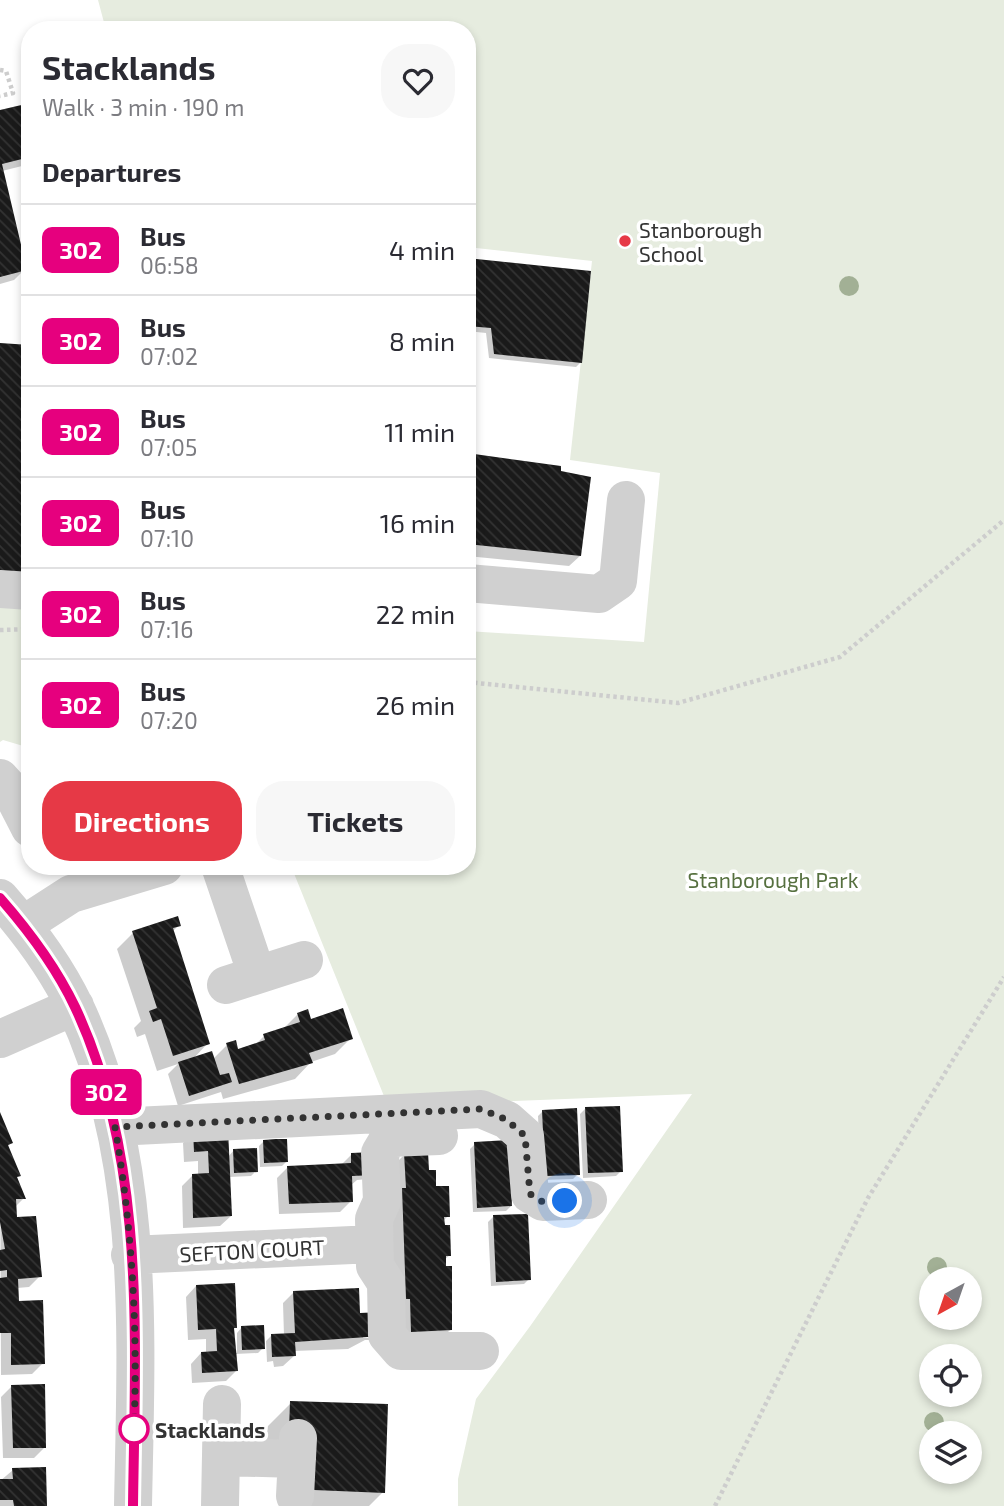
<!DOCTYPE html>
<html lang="en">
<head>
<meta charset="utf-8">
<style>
	body { margin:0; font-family:"Exo 2",sans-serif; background:#f7f7f7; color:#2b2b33; height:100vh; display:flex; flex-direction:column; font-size:26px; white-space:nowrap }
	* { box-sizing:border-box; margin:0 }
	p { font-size:23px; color:#7c7c81 }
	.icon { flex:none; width:38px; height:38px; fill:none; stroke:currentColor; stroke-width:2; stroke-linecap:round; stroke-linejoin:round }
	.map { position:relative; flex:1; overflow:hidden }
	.panel { position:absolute; left:21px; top:21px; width:455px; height:854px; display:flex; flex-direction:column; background:#fff; border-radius:28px; box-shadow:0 4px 10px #0003 }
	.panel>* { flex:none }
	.badge { padding:0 14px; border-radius:10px; font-size:24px; line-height:46px }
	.needle { width:46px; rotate:220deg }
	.controls { position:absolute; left:919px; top:1267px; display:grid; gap:14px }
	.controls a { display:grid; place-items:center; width:63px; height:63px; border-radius:50%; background:#fff; box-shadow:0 4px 10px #0003; font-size:35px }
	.you { position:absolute; width:35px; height:35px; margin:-18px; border:5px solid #fff; border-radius:50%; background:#1a73e8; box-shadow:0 0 0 10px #1a73e833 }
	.map>.badge { position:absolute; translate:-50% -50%; box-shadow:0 0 0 4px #fff }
	h2 { padding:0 21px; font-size:26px; line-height:63px }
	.round { display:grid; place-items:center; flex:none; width:74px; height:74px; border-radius:28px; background:#f7f7f7 }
	.summary { display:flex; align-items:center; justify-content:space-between; height:119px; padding:0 21px }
	h1 { font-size:33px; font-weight:700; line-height:52px }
	.cta { display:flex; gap:14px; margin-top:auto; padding:14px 21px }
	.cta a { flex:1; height:80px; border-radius:28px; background:#e63946; color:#fff; font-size:28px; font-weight:700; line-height:80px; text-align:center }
	.cta a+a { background:#f7f7f7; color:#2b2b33 }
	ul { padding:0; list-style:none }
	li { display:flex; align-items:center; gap:21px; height:91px; padding:0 21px; border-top:2px solid #e1e1e2 }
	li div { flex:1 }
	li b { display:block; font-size:26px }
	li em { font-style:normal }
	li .badge { min-width:77px; font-weight:700; text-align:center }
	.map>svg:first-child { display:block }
</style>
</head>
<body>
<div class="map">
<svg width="1004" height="1506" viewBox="0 0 1004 1506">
	<defs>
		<pattern id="building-back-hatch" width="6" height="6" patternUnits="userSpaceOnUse" patternTransform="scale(1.75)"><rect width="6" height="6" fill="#1a1a1a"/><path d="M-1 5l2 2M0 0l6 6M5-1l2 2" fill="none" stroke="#333"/></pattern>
	</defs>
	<rect width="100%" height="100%" fill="#fff"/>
	<path fill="#e6ecdf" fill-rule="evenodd" d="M 98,0 L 1004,0 L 1004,1506 L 458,1506 L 458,1479 L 476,1399 L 531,1325 L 692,1094 L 388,1106 L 291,866 L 467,866 L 467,631 L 644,642 L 660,473 L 570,460 L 592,261 L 467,247 L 467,30 L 106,30 ZM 931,1279 L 970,1279 L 970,1318 L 931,1318 ZM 931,1356 L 970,1356 L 970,1395 L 931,1395 ZM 931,1433 L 970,1433 L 970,1472 L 931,1472 Z
		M 0,604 L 30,605 L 30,748 L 3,740 L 0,742 Z"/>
	<path fill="#0003" fill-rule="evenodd" d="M 30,104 L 30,164 L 2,171 L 25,269 L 14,280 L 0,284 L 0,112 Z
		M 467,259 L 581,362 L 576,367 L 489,358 L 486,333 L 467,331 Z
		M 467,455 L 580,556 L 569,566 L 467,556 Z
		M 179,925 L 172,932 L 208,1043 L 193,1059 L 213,1059 L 227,1045 L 237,1051 L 254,1046 L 264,1036 L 282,1030 L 297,1015 L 307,1012 L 310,1021 L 351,1038 L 335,1054 L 311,1062 L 295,1079 L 223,1099 L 221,1092 L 178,1106 L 168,1074 L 178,1064 L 157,1071 L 145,1034 L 137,1037 L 134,1028 L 141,1021 L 117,949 L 133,933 Z
		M 585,1109 L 621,1171 L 616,1176 L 583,1178 L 580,1114 Z
		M 543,1111 L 578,1174 L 573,1179 L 541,1180 L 538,1116 Z
		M 0,1118 L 11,1143 L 7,1147 L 24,1198 L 15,1207 L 16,1219 L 40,1276 L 29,1287 L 17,1288 L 18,1303 L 43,1363 L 32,1374 L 1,1375 Z
		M 194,1132 L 228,1157 L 234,1150 L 256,1171 L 251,1176 L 229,1177 L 231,1216 L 220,1226 L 183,1228 L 182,1186 L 192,1176 L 198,1175 L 198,1161 L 184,1162 L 183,1143 Z
		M 264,1141 L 287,1161 L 282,1166 L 260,1167 L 259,1146 Z
		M 475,1144 L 511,1206 L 506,1211 L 473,1212 L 470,1149 Z
		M 405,1154 L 427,1172 L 448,1216 L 443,1221 L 450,1255 L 444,1260 L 451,1329 L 440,1340 L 365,1340 L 348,1349 L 294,1351 L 294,1356 L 283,1366 L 274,1367 L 273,1361 L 267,1362 L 266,1341 L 271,1336 L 284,1336 L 283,1303 L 294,1292 L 358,1315 L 378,1314 L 394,1165 ZM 363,1334 L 377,1338 L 363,1338 Z
		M 351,1155 L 368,1179 L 357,1180 L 350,1186 L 351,1201 L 340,1212 L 279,1214 L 277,1178 L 288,1167 L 341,1165 Z
		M 493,1217 L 529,1279 L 524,1284 L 491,1286 L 488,1222 Z
		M 196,1286 L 235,1328 L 232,1330 L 235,1353 L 237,1353 L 237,1333 L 242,1327 L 263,1348 L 258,1353 L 235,1354 L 236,1371 L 226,1381 L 192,1383 L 191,1364 L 201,1353 L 206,1353 L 206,1339 L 188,1340 L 186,1297 Z
		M 12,1386 L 45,1447 L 34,1458 L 3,1458 L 1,1397 Z
		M 291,1403 L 383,1492 L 369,1506 L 286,1506 L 287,1460 L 261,1459 L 262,1432 Z
		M 13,1470 L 45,1506 L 0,1506 L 0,1481 Z"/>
	<path fill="url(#building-back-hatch)" d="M 30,103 L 30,157 L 2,164 L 27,270 L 0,277 L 0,110 Z
		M 467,258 L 591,271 L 582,363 L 494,354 L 491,328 L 467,326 Z
		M 0,343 L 30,345 L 30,582 L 0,580 Z
		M 467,453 L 561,466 L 561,471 L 591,477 L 581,556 L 467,544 Z
		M 178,916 L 181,926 L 173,928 L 210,1044 L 173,1056 L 161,1019 L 153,1022 L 149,1011 L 157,1008 L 132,931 Z
		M 343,1008 L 353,1039 L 309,1053 L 313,1063 L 239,1084 L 226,1043 L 236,1040 L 238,1049 L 265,1040 L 263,1034 L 300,1022 L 297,1013 L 308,1009 L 311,1019 Z
		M 212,1051 L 220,1075 L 229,1073 L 232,1082 L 189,1096 L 178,1062 Z
		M 620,1106 L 623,1172 L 588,1173 L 585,1107 Z
		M 577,1108 L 580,1175 L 545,1176 L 542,1110 Z
		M 0,1112 L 13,1143 L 8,1145 L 21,1176 L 17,1177 L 26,1199 L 16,1199 L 17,1217 L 36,1216 L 42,1277 L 18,1279 L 19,1301 L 43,1300 L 45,1364 L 11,1365 L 11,1333 L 0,1333 L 0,1278 L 7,1277 L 7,1270 L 0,1271 L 0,1250 L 5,1249 L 0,1222 Z
		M 228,1129 L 232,1216 L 193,1218 L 192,1174 L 209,1173 L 208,1151 L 194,1152 L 193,1130 Z
		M 276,1139 L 287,1139 L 288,1162 L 264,1163 L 263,1140 Z
		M 509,1140 L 512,1206 L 477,1208 L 474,1142 Z
		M 257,1148 L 258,1172 L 234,1173 L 233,1149 Z
		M 374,1152 L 375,1175 L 352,1176 L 353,1202 L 289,1204 L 287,1166 L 351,1163 L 351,1153 Z
		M 428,1152 L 429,1170 L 436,1170 L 436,1186 L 449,1186 L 450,1217 L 444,1217 L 445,1225 L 450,1225 L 451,1256 L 446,1256 L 446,1266 L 452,1266 L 452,1330 L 411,1332 L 410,1299 L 406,1299 L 402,1188 L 406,1188 L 404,1153 Z
		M 528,1214 L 531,1280 L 496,1282 L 493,1215 Z
		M 235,1283 L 237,1328 L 234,1328 L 238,1371 L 202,1373 L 201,1352 L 217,1351 L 216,1329 L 198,1330 L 196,1285 Z
		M 359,1288 L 360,1313 L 381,1312 L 382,1336 L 295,1342 L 296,1356 L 272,1357 L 271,1334 L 295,1333 L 293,1291 Z
		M 264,1325 L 265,1349 L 242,1350 L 241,1326 Z
		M 45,1384 L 46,1448 L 13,1448 L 11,1385 Z
		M 290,1401 L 388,1404 L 385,1493 L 314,1490 L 289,1431 Z
		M 46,1467 L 47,1506 L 14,1506 L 13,1500 L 0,1500 L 0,1479 L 13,1479 L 12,1468 Z"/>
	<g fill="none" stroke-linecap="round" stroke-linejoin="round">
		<path stroke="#cdcdcd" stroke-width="4.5" stroke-dasharray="3.5 3.5" stroke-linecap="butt" d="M 0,70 L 6,71 L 13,93 L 0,96
			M 0,630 L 30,629
			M 467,682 L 678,703 L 840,657 L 1004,520
			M 715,1506 L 868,1198 L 1004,977"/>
		<path stroke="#d0d0d0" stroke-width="38" d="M 467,583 L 599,594 L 618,581 L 626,500
			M 0,589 L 30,591
			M 0,778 L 10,789 L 30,828
			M 220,866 L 257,975
			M 0,898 C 29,931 56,967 75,1007 C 147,1158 136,1343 133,1506
			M 23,925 L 71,894 L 164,866
			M 226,985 L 304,960
			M 0,1039 L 75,1006
			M 115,1127 L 481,1109 L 507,1120 L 525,1136 L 530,1194 L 543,1202 L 588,1200
			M 439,1136 L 389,1138 L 380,1153 L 382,1201 L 374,1219 L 375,1266 L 386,1283 L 387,1335 L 401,1351 L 480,1351
			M 130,1255 L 374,1244
			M 221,1457 L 297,1459
			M 295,1496 L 298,1438
			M 220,1506 L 222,1404"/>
	</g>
	<g fill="#a2b095">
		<circle cx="849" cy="286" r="10"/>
		<circle cx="937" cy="1267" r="10"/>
		<circle cx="934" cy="1422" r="10"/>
	</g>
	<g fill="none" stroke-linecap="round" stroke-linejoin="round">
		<defs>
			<path id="line" d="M 0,898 C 29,931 56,967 75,1007 C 147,1159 135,1343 133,1506"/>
		</defs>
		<use href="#line" stroke="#fff" stroke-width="16"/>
		<use href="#line" stroke="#e6007e" stroke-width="10"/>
		<path stroke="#333" stroke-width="7" stroke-dasharray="0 12.6" d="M 134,1429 C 138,1328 132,1226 115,1127 L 481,1109 L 507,1120 L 525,1136 L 530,1194 L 543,1202 L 565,1201"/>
	</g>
	<circle fill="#e63946" stroke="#fff" stroke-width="2.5" cx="625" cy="241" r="7"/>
	<circle fill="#fff" stroke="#e6007e" stroke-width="3.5" cx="134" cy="1429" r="14"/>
	<g text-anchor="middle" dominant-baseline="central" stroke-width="7" stroke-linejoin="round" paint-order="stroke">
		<g font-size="21" fill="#333" stroke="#fff" text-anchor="start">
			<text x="639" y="229">Stanborough<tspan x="639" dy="24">School</tspan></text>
		</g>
		<g font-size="21" fill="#56703f" stroke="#fff">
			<text x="773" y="879">Stanborough Park</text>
		</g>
		<g font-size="21" fill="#333" stroke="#fff">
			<text transform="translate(252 1250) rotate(-3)">SEFTON COURT</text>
		</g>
		<g font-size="21" font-weight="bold" fill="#333" stroke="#fff" text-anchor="start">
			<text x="155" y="1429">Stacklands</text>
		</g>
	</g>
</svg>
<div class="controls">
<a><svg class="needle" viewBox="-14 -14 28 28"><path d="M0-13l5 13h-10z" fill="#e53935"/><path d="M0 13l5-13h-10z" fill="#7c7c81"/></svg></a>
<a><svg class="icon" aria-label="locate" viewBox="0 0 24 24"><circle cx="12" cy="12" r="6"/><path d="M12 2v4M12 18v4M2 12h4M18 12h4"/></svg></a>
<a><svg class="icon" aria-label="layers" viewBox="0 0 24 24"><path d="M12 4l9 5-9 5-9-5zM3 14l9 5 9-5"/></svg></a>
</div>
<div class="you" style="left:565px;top:1201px"></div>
<b class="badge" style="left:106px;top:1092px;background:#e6007e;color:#fff">302</b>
<section class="panel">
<div class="summary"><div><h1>Stacklands</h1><p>Walk · 3 min · 190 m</p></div><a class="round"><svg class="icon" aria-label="heart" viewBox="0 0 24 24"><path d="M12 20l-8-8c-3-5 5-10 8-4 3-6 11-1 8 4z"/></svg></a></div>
<h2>Departures</h2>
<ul>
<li><span class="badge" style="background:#e6007e;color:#fff">302</span><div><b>Bus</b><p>06:58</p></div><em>4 min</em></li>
<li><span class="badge" style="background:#e6007e;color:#fff">302</span><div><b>Bus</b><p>07:02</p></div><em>8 min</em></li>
<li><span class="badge" style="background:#e6007e;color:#fff">302</span><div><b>Bus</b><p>07:05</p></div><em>11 min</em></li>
<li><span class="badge" style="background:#e6007e;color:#fff">302</span><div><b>Bus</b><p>07:10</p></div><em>16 min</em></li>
<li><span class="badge" style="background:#e6007e;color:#fff">302</span><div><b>Bus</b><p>07:16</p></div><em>22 min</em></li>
<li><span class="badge" style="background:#e6007e;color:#fff">302</span><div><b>Bus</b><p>07:20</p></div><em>26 min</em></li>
</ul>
<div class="cta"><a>Directions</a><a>Tickets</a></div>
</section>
</div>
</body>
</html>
